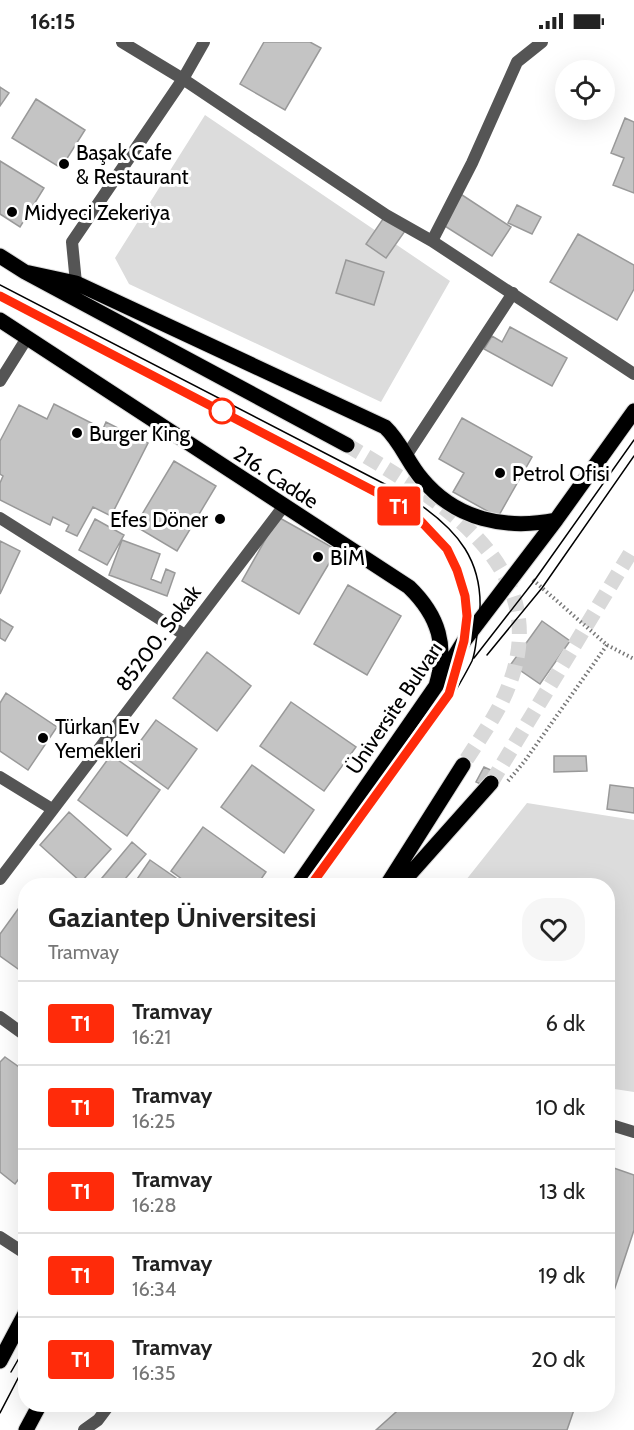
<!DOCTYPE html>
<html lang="tr">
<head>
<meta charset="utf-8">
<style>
	body { margin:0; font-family:Cabin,sans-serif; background:#f6f6f6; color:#222; height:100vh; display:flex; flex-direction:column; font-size:22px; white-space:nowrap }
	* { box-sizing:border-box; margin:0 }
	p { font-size:20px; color:#767676 }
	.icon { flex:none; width:33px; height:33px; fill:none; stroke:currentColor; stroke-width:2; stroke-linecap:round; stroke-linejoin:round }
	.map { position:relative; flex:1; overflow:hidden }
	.drawer { position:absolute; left:18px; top:836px; width:597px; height:534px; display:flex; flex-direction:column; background:#fff; border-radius:24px; box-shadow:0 6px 24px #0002 }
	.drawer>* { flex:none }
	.badge { padding:0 12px; border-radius:4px; font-size:21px; line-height:39px }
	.controls { position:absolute; left:555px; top:18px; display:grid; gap:12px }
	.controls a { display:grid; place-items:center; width:60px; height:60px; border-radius:50%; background:#fff; box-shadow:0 6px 24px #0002; font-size:30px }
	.map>.badge { position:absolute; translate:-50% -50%; box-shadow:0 0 0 3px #fff }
	.round { display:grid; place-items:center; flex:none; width:63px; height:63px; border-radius:24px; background:#f6f6f6 }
	.summary { display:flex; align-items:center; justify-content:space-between; height:102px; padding:0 30px }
	h1 { font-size:28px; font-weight:700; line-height:45px }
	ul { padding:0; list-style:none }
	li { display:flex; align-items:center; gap:18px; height:84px; padding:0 30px; border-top:2px solid #e0e0e0 }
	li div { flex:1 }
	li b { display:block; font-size:22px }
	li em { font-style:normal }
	li .badge { min-width:66px; font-weight:700; text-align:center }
	.status { display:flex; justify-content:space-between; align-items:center; height:42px; padding:0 30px; background:#fff; direction:ltr }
	.status svg { height:16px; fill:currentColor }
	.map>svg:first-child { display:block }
</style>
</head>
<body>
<div class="status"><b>16:15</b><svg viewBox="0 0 49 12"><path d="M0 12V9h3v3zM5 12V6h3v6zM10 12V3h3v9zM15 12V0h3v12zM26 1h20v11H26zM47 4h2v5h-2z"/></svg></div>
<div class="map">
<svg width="634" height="1388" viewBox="0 0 634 1388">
	<rect width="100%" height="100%" fill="#fff"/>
	<path fill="#dcdcdc" d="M 205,73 L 450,239 L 381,360 L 129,242 L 115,216 Z
		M 527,761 L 634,778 L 634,1050 L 608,1046 L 608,843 L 462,843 Z"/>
	<path fill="#c4c4c4" stroke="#999" stroke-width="1.5" d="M 264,0 L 310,0 L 321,6 L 285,68 L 240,42 Z
		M 0,45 L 9,51 L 0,64 Z
		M 36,57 L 85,88 L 61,126 L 12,96 Z
		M 625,76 L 634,80 L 634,151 L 613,143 L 624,116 L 611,111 Z
		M 0,119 L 44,146 L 20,185 L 0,172 Z
		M 459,151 L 511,185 L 492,214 L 440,181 Z
		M 517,163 L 541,175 L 532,192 L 508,181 Z
		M 385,174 L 405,189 L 386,216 L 366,202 Z
		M 578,192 L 634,223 L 634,247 L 617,278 L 550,240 Z
		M 346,218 L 384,230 L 374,263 L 336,251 Z
		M 510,285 L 567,316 L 552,344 L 484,307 L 492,294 L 502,300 Z
		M 54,362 L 103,387 L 106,380 L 148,401 L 111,474 L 93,465 L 77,494 L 66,489 L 69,483 L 53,475 L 50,483 L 0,458 L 0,441 L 3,434 L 0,432 L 0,399 L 19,363 L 47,377 Z
		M 462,376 L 532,415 L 498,475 L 453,450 L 464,431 L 439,417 Z
		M 174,419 L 216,444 L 177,509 L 135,484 Z
		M 278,475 L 337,508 L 299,572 L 242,539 Z
		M 95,477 L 124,493 L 107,523 L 79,508 Z
		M 122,498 L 160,512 L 151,537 L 161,541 L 166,527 L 175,531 L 167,554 L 109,533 Z
		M 0,499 L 20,509 L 0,552 Z
		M 348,543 L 401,574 L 367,633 L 314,602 Z
		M 0,577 L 13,585 L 5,599 L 0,596 Z
		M 542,579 L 570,599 L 540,642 L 511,622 Z
		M 207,610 L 251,644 L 217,689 L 173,656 Z
		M 6,651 L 57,685 L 28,728 L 0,709 L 0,661 Z
		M 291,660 L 356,705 L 324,749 L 260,704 Z
		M 156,678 L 197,707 L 168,747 L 127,717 Z
		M 111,713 L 160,748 L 127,794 L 78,758 Z
		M 554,714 L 586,714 L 587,729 L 554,730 Z
		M 252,723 L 314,768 L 284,811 L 221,765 Z
		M 484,725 L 493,729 L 485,744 L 476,740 Z
		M 610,743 L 634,746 L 634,771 L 607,767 Z
		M 69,770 L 111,807 L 81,840 L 40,803 Z
		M 203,785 L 266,830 L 257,843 L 190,843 L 171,829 Z
		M 132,800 L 146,812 L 120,843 L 111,843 L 102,836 Z
		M 150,818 L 186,843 L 133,843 Z
		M 26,856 L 26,923 L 21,929 L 0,914 L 0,892 Z
		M 5,1015 L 26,1030 L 26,1127 L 15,1142 L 0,1130 L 0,1020 Z
		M 608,1124 L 634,1133 L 634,1188 L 608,1267 Z
		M 405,1362 L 576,1362 L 567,1388 L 376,1388 Z"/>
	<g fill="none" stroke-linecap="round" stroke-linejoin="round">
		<path stroke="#d9d9d9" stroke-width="15" stroke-dasharray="15 8" stroke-linecap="butt" d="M 347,403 C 433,454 556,522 509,643 C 499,671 479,697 463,723
			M 491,741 L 634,505"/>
		<defs>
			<path id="primary" d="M 0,214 L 25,230 L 347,403
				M 25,230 L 76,241 L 385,385 C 401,400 408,421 422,437 C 456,478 506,488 556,478
				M 0,278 L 409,545 C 439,574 448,605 436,644
				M 298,843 L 436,644 L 464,599 L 556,478 L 634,369
				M 387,843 L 463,723
				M 400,843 L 491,741
				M 0,1319 L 26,1270
				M 26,1388 L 40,1362"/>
		</defs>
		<use href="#primary" stroke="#dbdbdb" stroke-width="17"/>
		<path stroke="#777" stroke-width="4" stroke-dasharray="1.5 3" stroke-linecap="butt" d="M 607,603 L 634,617
			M 508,739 L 524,720 L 607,603 L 532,537"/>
		<path stroke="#555" stroke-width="12" d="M 122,0 L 183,37 L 386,173 L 432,199 L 634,332
			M 432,199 L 472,121 L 517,20 L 542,0
			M 76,241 L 72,200 L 183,37 L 204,0
			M 0,339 L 27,296
			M 406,414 L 513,251
			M 0,476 L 185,593
			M 0,735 L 52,767
			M 0,837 L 283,465
			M 0,975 L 26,994
			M 0,1195 L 26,1212"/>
		<path stroke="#555" stroke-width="12" d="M 608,1082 L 634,1090
			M 84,1388 L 98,1378 L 110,1362"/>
		<use href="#primary" stroke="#000" stroke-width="15"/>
		<path stroke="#000" stroke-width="1.5" d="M 0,243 L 404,452 C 457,485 489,520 478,587 C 476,597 476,609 472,619 C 466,631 459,643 452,655
			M 0,254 L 393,459 C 400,464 409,469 416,474 C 445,498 467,536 467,574 C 467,598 458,623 451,645
			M 487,613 L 542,546 L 634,414
			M 474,616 L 534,539 L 634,398
			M 311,843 L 453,645
			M 11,1330 L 26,1304
			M 0,1371 L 26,1321"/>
	</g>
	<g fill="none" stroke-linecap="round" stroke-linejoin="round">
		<defs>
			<path id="line" d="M 0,254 L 393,459 L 416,474 L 447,507 L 457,528 L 465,554 L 467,574 L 464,599 L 449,652 L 311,843"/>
		</defs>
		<use href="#line" stroke="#fff" stroke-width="14"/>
		<use href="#line" stroke="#ff2b0a" stroke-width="9"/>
	</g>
	<g fill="#000" stroke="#fff" stroke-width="2">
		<circle cx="64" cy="122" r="6"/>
		<circle cx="12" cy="170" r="6"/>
		<circle cx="77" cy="391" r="6"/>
		<circle cx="500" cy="431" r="6"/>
		<circle cx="220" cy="477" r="6"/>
		<circle cx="318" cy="515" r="6"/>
		<circle cx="43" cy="696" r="6"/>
	</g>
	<circle fill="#fff" stroke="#ff2b0a" stroke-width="3" cx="222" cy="369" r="12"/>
	<g text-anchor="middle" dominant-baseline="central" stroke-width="6" stroke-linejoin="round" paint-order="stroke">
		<g font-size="21" fill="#000" stroke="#fff" text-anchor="start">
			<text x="76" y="110">Başak Cafe<tspan x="76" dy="24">&amp; Restaurant</tspan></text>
			<text x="24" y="170">Midyeci Zekeriya</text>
			<text x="89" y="391">Burger King</text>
			<text x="512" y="431">Petrol Ofisi</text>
			<text x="208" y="477" text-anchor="end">Efes Döner</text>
			<text x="330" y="515">BİM</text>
			<text x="55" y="684">Türkan Ev<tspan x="55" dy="24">Yemekleri</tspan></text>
		</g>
		<g font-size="21" fill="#000" stroke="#fff">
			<text transform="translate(276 435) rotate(33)">216. Cadde</text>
			<text transform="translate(158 596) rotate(-53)">85200. Sokak</text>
			<text transform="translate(394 666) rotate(-56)">Üniversite Bulvarı</text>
		</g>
	</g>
</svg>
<div class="controls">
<a><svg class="icon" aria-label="locate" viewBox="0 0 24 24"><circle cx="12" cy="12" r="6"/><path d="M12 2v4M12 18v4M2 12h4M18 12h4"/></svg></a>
</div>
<b class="badge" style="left:399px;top:464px;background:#ff2b0a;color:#fff">T1</b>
<section class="drawer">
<div class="summary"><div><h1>Gaziantep Üniversitesi</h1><p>Tramvay</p></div><a class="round"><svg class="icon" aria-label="heart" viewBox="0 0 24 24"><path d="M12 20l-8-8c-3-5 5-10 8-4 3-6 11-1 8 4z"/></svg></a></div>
<ul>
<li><span class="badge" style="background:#ff2b0a;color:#fff">T1</span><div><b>Tramvay</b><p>16:21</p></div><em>6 dk</em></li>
<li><span class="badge" style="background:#ff2b0a;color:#fff">T1</span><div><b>Tramvay</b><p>16:25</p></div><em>10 dk</em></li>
<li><span class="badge" style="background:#ff2b0a;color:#fff">T1</span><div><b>Tramvay</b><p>16:28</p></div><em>13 dk</em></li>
<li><span class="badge" style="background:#ff2b0a;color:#fff">T1</span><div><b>Tramvay</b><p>16:34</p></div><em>19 dk</em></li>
<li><span class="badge" style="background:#ff2b0a;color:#fff">T1</span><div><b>Tramvay</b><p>16:35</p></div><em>20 dk</em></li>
</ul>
</section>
</div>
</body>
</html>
